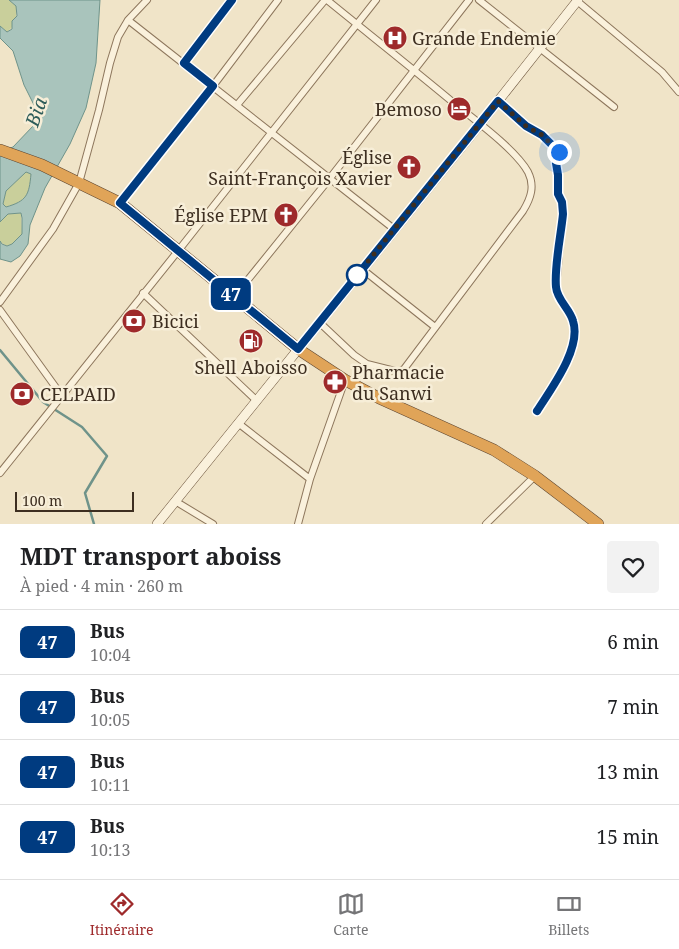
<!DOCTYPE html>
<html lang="fr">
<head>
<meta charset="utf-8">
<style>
	body { margin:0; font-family:"Noto Serif",serif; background:#f2f2f2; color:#202124; height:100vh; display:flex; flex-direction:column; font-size:19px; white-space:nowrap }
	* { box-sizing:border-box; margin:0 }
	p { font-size:16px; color:#757577 }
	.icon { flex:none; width:28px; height:28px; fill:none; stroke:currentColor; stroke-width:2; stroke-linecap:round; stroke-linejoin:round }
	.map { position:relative; height:524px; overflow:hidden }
	.details { display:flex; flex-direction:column; background:#fff; flex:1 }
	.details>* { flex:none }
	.badge { padding:0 10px; border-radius:8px; font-size:18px; line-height:32px }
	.scale { position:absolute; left:15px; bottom:12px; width:119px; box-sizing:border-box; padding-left:5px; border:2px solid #3d2e20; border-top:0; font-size:14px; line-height:18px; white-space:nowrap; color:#3d2e20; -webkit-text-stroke:4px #f7eed8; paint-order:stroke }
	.you { position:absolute; width:25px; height:25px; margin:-12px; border:4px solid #fff; border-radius:50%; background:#1a73e8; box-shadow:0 0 0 8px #1a73e833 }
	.map>.badge { position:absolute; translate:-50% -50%; box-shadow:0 0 0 2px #fff }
	.round { display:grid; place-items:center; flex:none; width:52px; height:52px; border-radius:5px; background:#f2f2f2 }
	.head { display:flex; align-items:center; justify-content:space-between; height:85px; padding:0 20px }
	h1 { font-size:24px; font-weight:700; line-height:38px }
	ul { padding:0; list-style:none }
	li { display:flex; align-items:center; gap:15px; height:65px; padding:0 20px; border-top:1px solid #e0e0e0 }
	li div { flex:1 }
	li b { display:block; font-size:19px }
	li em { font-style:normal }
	li .badge { min-width:55px; font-weight:700; text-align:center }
	.tabs { display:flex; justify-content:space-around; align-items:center; height:70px; border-top:1px solid #e0e0e0; background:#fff; font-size:14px; color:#757577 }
	.tabs a { display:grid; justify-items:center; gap:2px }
	.tabs .selected { color:#9e2a2b }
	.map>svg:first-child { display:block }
</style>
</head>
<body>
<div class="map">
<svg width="679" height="524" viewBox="0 0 679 524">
	<rect width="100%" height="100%" fill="#f0e4c8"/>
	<path fill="#c9cf9b" d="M 0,0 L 9,0 L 16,6 C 17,16 16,26 7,32 L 0,26 Z
		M 26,171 L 31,174 C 29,195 27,201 6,207 L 3,204 L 6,191 Z
		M 21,213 L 22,234 L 12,244 L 7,246 L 0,242 L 0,222 L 8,214 Z"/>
	<path fill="#a9c4bc" stroke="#6f938a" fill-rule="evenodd" d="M 9,0 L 100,0 L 96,63 L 86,108 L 70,144 L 45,188 L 30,225 L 28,244 L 20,256 L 11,262 L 0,259 L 0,241 L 2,244 L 7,246 L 12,244 L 22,234 L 22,218 L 21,213 L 8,214 L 0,222 L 0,152 L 13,147 L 34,125 L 38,113 L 24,85 L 13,51 L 0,38 L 0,26 L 7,32 L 12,29 L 12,21 L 17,16 L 16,6 ZM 26,172 L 31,174 C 29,195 27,201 6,207 L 3,204 L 6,191 Z"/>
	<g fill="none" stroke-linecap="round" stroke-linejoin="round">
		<path stroke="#6f938a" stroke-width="2.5" d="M 0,350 L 43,402 L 82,427 L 107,456 L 85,493 L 94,524"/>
		<defs>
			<path id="street" d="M 479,0 L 614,107
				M 577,1 L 662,72 L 679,92
				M 128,20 L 394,229
				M 184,63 L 232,0
				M 498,101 L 526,126 L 542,135 L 559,152 L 556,163 L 558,175 L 558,194 L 563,208 L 556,289 L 573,319 L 575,327 L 573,344 L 563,370 L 537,411
				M 237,105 L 325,0
				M 120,203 L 213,86 L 278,0
				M 362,269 L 435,327
				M 143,293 L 256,400
				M 234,297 L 330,178 L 469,0
				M 0,302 L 53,229 L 79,183 L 99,110 L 110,63 L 118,37 L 128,20 L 147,0
				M 0,310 L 62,396
				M 319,322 L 354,355 L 367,364 L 395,371 L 400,371 L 404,369 L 523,211 C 531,198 535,186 528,172 C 516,150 475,120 455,104 C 413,69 370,35 327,0
				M 238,423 L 310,479
				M 0,473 L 178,251 L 376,0
				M 175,501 L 213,524
				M 298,524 L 310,479 L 345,380
				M 486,524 L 535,476"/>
			<path id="secondary" d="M 157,524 L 480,124 L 578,0"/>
			<path id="highway" d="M 0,150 L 42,165 L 120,203 L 298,349 L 345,380 L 379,398 L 494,450 L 535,476 L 598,524"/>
		</defs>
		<use href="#street" stroke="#8d765c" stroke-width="8"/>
		<use href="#secondary" stroke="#6f573f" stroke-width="10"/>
		<use href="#highway" stroke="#5b4430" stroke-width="12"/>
		<use href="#street" stroke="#faf1dc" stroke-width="6"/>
		<use href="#secondary" stroke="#faf1dc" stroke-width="9"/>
		<use href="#highway" stroke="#e0a458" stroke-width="11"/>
	</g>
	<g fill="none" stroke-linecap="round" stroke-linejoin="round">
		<defs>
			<path id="line" d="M 232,0 L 184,63 L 213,86 L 120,203 L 298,349 L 498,101 L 526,126 L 542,135 L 559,152 L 556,163 L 558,175 L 558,194 L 562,202 L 563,214 C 561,235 554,267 556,287 C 557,300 570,309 573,321 C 582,348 551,389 537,411"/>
		</defs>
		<use href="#line" stroke="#fff" stroke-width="11"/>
		<use href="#line" stroke="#003b80" stroke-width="8"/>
		<path stroke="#3d2e20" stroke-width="5" stroke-dasharray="0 9" d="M 357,275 L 498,101 L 526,126 L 542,135 L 559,152"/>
	</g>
	<defs>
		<symbol id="hospital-disc" viewBox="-11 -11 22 22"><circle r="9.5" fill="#9e2a2b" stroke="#f7eed8"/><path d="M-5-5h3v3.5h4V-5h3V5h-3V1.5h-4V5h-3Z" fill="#fff"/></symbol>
		<symbol id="hotel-disc" viewBox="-11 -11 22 22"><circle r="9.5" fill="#9e2a2b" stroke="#f7eed8"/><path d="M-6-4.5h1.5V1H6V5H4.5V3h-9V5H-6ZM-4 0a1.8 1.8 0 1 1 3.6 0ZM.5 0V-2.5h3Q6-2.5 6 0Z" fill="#fff"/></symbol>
		<symbol id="church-disc" viewBox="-11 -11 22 22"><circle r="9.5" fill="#9e2a2b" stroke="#f7eed8"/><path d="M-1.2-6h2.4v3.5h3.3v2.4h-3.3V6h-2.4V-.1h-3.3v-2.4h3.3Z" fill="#fff"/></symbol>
		<symbol id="bank-disc" viewBox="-11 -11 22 22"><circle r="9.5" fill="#9e2a2b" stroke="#f7eed8"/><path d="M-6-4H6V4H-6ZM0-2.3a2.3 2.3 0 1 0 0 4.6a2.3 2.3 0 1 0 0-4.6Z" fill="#fff"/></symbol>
		<symbol id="fuel-disc" viewBox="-11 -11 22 22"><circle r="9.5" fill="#9e2a2b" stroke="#f7eed8"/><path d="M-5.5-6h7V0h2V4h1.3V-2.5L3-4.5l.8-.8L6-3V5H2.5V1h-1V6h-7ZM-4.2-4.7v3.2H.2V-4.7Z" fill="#fff"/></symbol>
		<symbol id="pharmacy-disc" viewBox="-11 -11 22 22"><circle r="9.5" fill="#9e2a2b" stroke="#f7eed8"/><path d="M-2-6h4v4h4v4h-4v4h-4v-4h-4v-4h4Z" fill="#fff"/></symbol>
	</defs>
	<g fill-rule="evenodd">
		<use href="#hospital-disc" x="381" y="24" width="28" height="28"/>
		<use href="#hotel-disc" x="445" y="95" width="28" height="28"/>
		<use href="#church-disc" x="395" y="153" width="28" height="28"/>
		<use href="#church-disc" x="272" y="201" width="28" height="28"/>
		<use href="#bank-disc" x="120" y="307" width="28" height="28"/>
		<use href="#fuel-disc" x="237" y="327" width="28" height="28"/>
		<use href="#pharmacy-disc" x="321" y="368" width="28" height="28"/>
		<use href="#bank-disc" x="8" y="380" width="28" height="28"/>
	</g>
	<circle fill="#fff" stroke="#003b80" stroke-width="2.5" cx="357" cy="275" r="10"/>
	<g text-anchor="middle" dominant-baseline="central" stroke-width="5" stroke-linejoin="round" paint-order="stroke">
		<g font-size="18" fill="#3d2e20" stroke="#f7eed8" text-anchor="start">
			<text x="412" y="38">Grande Endemie</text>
			<text x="442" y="109" text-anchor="end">Bemoso</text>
			<text x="392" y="157" text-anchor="end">Église<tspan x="392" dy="21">Saint-François Xavier</tspan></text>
			<text x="268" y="215" text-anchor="end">Église EPM</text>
			<text x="152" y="321">Bicici</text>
			<text x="251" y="367" text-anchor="middle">Shell Aboisso</text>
			<text x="352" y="372">Pharmacie<tspan x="352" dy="21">du Sanwi</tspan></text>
			<text x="40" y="394">CELPAID</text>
		</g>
		<g font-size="19" font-style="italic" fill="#2f5d5a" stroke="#f7eed8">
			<text transform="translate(36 112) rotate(-71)">Bia</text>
		</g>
	</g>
</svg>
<div class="scale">100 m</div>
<div class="you" style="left:559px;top:152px"></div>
<b class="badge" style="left:231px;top:294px;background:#003b80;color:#fff">47</b>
</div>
<section class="details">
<div class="head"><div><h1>MDT transport aboiss</h1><p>À pied · 4 min · 260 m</p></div><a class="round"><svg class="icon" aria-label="heart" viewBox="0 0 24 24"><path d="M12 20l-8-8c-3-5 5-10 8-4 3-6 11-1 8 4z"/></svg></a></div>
<ul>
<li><span class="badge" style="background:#003b80;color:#fff">47</span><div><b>Bus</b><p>10:04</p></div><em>6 min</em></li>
<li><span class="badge" style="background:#003b80;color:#fff">47</span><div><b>Bus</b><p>10:05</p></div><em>7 min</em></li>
<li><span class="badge" style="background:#003b80;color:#fff">47</span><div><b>Bus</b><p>10:11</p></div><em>13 min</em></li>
<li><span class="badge" style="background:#003b80;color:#fff">47</span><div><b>Bus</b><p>10:13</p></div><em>15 min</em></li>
</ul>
</section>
<nav class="tabs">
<a class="selected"><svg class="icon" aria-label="directions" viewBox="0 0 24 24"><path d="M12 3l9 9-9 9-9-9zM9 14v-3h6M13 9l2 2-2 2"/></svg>Itinéraire</a>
<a><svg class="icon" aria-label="map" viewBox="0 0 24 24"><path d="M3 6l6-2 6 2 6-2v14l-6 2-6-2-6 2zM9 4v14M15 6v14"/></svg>Carte</a>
<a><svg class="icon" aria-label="tickets" viewBox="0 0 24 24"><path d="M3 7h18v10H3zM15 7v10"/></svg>Billets</a>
</nav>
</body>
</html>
